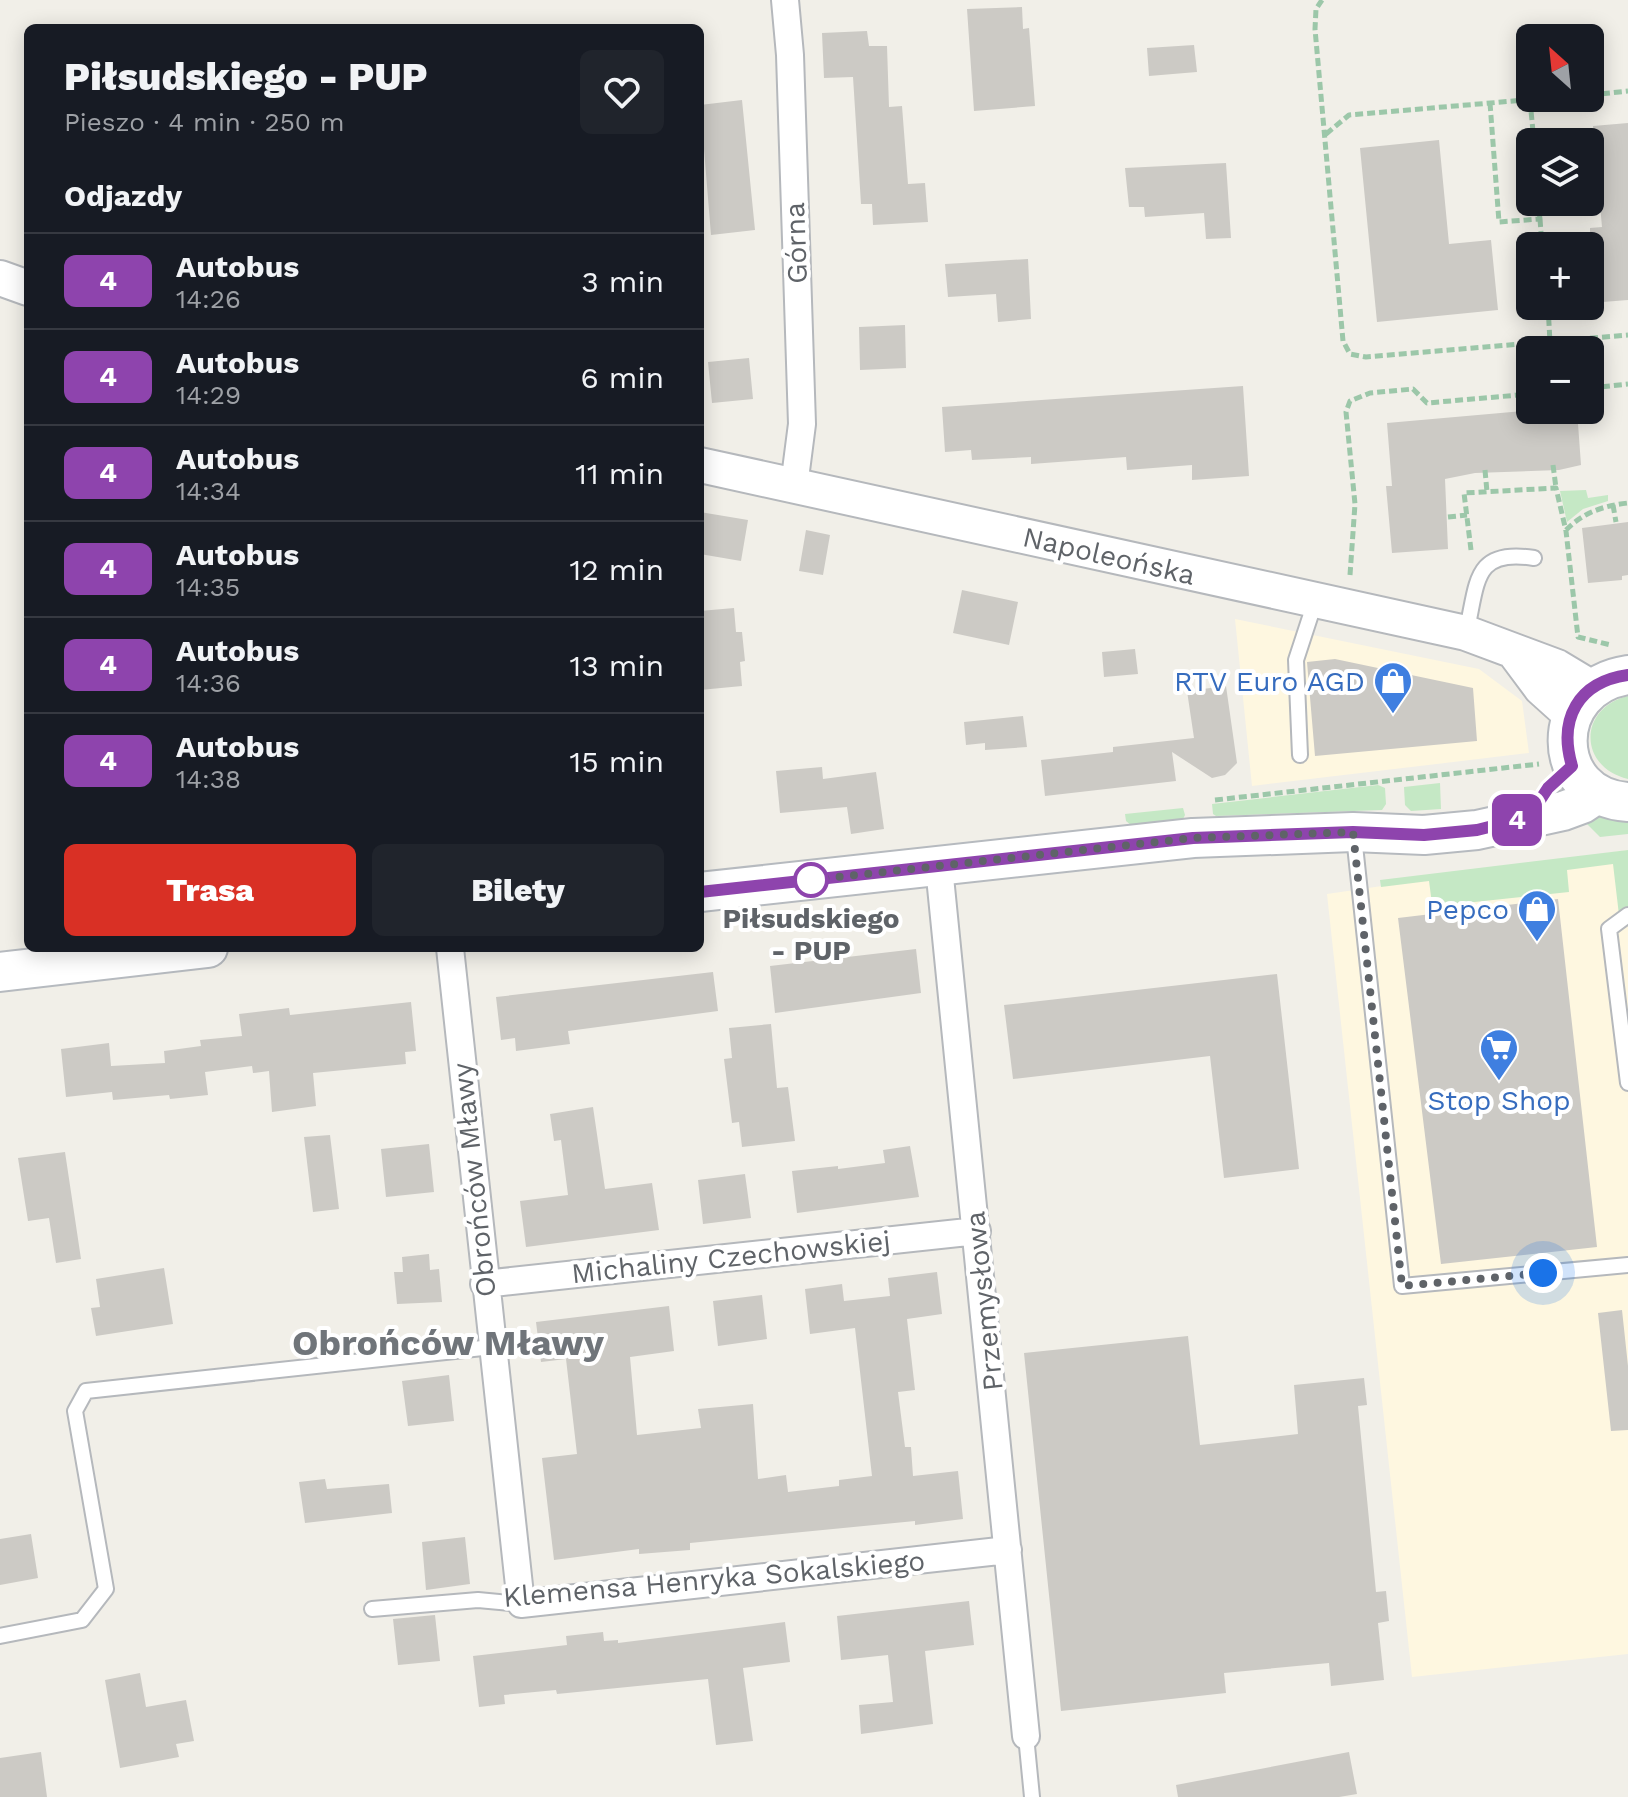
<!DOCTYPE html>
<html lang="pl">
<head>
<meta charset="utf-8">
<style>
	body { margin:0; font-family:"Work Sans",sans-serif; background:#20242c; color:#f1f3f6; height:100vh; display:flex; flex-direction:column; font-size:30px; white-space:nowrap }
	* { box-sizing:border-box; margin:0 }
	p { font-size:26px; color:#9ea1a6 }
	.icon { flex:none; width:44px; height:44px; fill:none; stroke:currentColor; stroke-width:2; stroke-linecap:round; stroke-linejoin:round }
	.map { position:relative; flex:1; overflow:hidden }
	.drawer { position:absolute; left:24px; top:24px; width:680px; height:928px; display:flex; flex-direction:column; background:#171b24; border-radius:12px; box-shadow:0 4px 20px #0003 }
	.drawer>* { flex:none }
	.badge { padding:0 16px; border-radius:12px; font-size:28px; line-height:52px }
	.needle { width:52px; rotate:333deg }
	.tools { position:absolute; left:1516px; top:24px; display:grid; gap:16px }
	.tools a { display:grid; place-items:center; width:88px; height:88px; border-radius:12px; background:#171b24; box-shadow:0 4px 20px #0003; font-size:40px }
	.you { position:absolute; width:40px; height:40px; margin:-20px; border:6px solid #fff; border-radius:50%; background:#1a73e8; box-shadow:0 0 0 12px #1a73e833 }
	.map>.badge { position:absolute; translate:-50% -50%; box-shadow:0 0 0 4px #fff }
	h2 { padding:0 40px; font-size:30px; line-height:72px }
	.round { display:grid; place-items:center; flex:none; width:84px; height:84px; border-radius:12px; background:#20242c }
	.overview { display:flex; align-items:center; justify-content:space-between; height:136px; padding:0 40px }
	h1 { font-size:38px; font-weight:800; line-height:60px }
	.primary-button { display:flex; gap:16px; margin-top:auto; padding:16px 40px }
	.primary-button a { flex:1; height:92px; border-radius:12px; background:#d93025; color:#fff; font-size:32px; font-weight:800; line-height:92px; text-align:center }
	.primary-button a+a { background:#20242c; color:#f1f3f6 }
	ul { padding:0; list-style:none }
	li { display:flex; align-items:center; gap:24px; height:96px; padding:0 40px; border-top:2px solid #363941 }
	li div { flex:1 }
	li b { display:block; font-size:30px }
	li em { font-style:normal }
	li .badge { min-width:88px; font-weight:700; text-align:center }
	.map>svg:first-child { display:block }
</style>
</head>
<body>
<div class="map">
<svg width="1628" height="1797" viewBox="0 0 1628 1797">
	<rect width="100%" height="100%" fill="#f1efe8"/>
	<path fill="#fef7e0" d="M 1235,619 L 1479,669 L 1522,701 L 1529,753 L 1252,786 Z
		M 1628,850 L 1628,1654 L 1412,1677 L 1327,894 Z"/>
	<path fill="#c5e8c5" d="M 1586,490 L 1588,498 L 1608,495 L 1608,501 L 1583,509 L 1567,522 L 1560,491 Z
		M 1628,696 L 1628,779 C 1578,767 1578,708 1628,696 Z
		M 1440,783 L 1441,809 L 1411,811 L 1405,805 L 1404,787 Z
		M 1378,785 L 1385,788 L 1386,804 L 1382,810 L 1216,816 L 1213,814 L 1212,804 Z
		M 1183,808 L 1185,815 L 1183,819 L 1132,826 L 1126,821 L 1125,814 Z
		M 1588,814 L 1628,815 L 1628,834 L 1600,837 L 1579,816 Z
		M 1628,850 L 1628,910 L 1619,915 L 1613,864 L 1567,870 L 1569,892 L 1437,906 L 1432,904 L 1429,881 L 1381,887 L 1380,880 Z"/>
	<path fill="#cccac5" d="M 1022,7 L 1023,29 L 1029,28 L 1035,106 L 974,111 L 967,9 Z
		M 867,31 L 869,46 L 887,46 L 889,107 L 902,106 L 908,184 L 925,183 L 928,222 L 873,225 L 872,204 L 861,204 L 853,77 L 824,78 L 822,33 Z
		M 1194,45 L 1197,72 L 1149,76 L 1147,48 Z
		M 742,100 L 755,230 L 711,235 L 704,149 L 700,149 L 700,105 Z
		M 1628,123 L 1628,300 L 1590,303 L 1590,228 L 1602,227 L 1593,126 Z
		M 1439,140 L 1449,244 L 1491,240 L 1498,310 L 1377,322 L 1360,148 Z
		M 1226,163 L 1231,238 L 1206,239 L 1204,213 L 1145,217 L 1144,207 L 1129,207 L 1125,168 Z
		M 1028,259 L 1031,319 L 998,322 L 996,294 L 948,297 L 945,264 Z
		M 905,325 L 906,368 L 860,370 L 859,327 Z
		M 749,358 L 753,399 L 712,403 L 708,362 Z
		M 1243,386 L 1249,476 L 1192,480 L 1192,465 L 1127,470 L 1126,457 L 1031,464 L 1031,457 L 972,460 L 971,450 L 945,452 L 942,407 Z
		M 1534,410 L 1577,410 L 1581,465 L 1559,470 L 1475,473 L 1445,479 L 1448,549 L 1392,553 L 1386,486 L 1392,486 L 1387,423 Z
		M 700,512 L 748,520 L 741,561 L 700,554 Z
		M 1628,522 L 1628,575 L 1622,576 L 1622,580 L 1588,583 L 1582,528 Z
		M 806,530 L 830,535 L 823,575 L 799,571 Z
		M 962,590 L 1018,602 L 1009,645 L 953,633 Z
		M 734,608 L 736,632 L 742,632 L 745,661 L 740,662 L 742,686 L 700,690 L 700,611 Z
		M 1135,649 L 1138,674 L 1104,677 L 1102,652 Z
		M 1335,659 L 1473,688 L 1477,741 L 1315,756 L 1307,662 Z
		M 1226,686 L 1237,763 L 1225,775 L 1212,778 L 1172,752 L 1176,781 L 1045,796 L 1041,760 L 1113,752 L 1113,747 L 1194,738 L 1187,691 Z
		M 1023,716 L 1027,747 L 985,750 L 985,743 L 966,745 L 964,722 Z
		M 822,767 L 823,779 L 876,772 L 884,829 L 851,834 L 847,807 L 780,813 L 776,771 Z
		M 1558,899 L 1597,1247 L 1441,1264 L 1398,918 Z
		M 916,949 L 921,993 L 775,1013 L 770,966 Z
		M 713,972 L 718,1011 L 568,1031 L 570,1044 L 516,1051 L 515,1038 L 501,1040 L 496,997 Z
		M 1277,974 L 1299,1169 L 1224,1178 L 1210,1056 L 1013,1079 L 1004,1005 Z
		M 411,1002 L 416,1051 L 405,1052 L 406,1064 L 313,1073 L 316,1106 L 272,1112 L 269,1071 L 253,1073 L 252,1066 L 205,1072 L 208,1095 L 170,1099 L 169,1095 L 113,1100 L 112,1092 L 66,1097 L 61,1049 L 109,1043 L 111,1066 L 165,1063 L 164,1051 L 201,1046 L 200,1040 L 242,1036 L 239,1014 L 289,1008 L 290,1015 Z
		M 771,1024 L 777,1088 L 788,1087 L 795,1141 L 742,1147 L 739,1122 L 732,1123 L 724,1059 L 732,1058 L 729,1028 Z
		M 593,1107 L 605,1189 L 652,1183 L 659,1230 L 526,1247 L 520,1201 L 568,1195 L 561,1140 L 554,1141 L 550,1114 Z
		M 330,1135 L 339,1209 L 313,1212 L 304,1137 Z
		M 429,1144 L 434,1192 L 386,1197 L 381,1149 Z
		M 910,1146 L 919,1197 L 797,1213 L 792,1171 L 838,1166 L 838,1169 L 885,1163 L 883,1150 Z
		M 65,1152 L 81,1259 L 56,1263 L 49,1218 L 28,1221 L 18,1158 Z
		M 745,1174 L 751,1218 L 703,1224 L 698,1180 Z
		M 429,1254 L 430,1270 L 439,1269 L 442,1302 L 397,1304 L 394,1272 L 403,1272 L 402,1257 Z
		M 164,1268 L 173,1324 L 96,1336 L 91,1308 L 100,1307 L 96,1279 Z
		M 937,1272 L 942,1314 L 907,1319 L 915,1390 L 898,1392 L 905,1447 L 911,1447 L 913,1476 L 958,1471 L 963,1519 L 915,1525 L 915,1521 L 792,1533 L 690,1543 L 690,1550 L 639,1554 L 639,1549 L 554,1560 L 542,1458 L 577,1454 L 566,1359 L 541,1362 L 536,1322 L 669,1306 L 674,1351 L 630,1357 L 637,1435 L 701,1428 L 698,1409 L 753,1404 L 758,1479 L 786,1475 L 788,1492 L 839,1486 L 839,1480 L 872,1476 L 855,1328 L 810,1334 L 805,1289 L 842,1284 L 844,1301 L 890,1296 L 888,1278 Z
		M 762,1295 L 767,1339 L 718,1346 L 713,1301 Z
		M 1622,1310 L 1628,1366 L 1628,1430 L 1611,1431 L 1598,1313 Z
		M 1188,1336 L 1200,1445 L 1298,1434 L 1294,1385 L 1364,1378 L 1367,1405 L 1358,1406 L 1376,1592 L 1386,1591 L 1389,1621 L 1378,1623 L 1384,1680 L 1331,1686 L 1329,1663 L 1224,1673 L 1226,1693 L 1061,1711 L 1024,1353 Z
		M 449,1375 L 454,1421 L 408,1426 L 402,1381 Z
		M 325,1479 L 327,1489 L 389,1484 L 392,1513 L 305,1523 L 299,1482 Z
		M 31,1534 L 38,1578 L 0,1585 L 0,1539 Z
		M 465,1537 L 470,1584 L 426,1590 L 422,1542 Z
		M 969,1601 L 974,1645 L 925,1651 L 933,1724 L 861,1734 L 859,1705 L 893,1702 L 888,1655 L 841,1660 L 837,1616 Z
		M 435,1615 L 440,1661 L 398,1665 L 393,1619 Z
		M 785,1622 L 790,1662 L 743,1668 L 753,1741 L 716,1745 L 708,1679 L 557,1694 L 556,1690 L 504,1695 L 505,1704 L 479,1707 L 473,1656 L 567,1645 L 566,1636 L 603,1632 L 604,1641 L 618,1640 L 618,1643 Z
		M 140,1673 L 146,1707 L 186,1700 L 194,1741 L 176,1744 L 179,1757 L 120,1768 L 105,1680 Z
		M 41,1752 L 47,1797 L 0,1797 L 0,1758 Z
		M 1349,1752 L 1357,1794 L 1339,1797 L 1178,1797 L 1176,1785 Z"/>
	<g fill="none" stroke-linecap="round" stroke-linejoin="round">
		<defs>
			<path id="service" d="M 1466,633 C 1478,584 1472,548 1534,558
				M 1300,755 L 1296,660 L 1315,602
				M 1354,836 L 1402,1286 L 1628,1265
				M 1628,915 L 1609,929 L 1628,1083
				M 372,1609 L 478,1600 L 521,1604
				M 0,1636 L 82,1620 L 106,1589 L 75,1411 L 86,1391 L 492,1347
				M 1026,1736 L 1032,1797"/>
			<path id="minor" d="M 785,0 L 790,55 L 802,424 L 794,486
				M 939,867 L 1026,1736
				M 450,948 L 521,1604 L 1008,1550
				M 484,1284 L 977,1231"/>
			<path id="tertiary" d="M 0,278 L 28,288
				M 700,465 L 1466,633 L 1557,667 L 1592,688
				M 1515,653 L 1541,688 L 1571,715"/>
			<path id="secondary" d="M 1628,675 C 1547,687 1548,797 1628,802
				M 700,892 L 1193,838 L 1353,832 L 1424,835 L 1477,830 L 1563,811 L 1582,804 L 1597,794
				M 0,972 L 208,948"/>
		</defs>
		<use href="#service" stroke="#b5b8bc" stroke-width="18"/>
		<use href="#minor" stroke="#b5b8bc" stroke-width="30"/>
		<use href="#tertiary" stroke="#b5b8bc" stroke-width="38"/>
		<use href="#secondary" stroke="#b6babf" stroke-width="42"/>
		<path stroke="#9cc7a9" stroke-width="5" stroke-dasharray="8 4" stroke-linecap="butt" d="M 1322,0 L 1316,9 L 1315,29 L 1343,341 L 1350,354 L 1366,357 L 1628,335
			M 1590,95 L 1628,91
			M 1530,100 L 1534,142
			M 1490,103 L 1499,222 L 1540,219 L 1538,202
			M 1326,134 L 1349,115 L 1549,98
			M 1540,219 L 1542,246
			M 1548,306 L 1550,342
			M 1590,388 L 1628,384
			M 1553,465 L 1556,488
			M 1485,470 L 1487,492
			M 1613,505 L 1616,522
			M 1448,517 L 1467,515
			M 1566,530 C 1584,512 1603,506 1628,503
			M 1471,550 L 1464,493 L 1556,488 L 1566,531 L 1578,637 L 1611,645
			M 1350,575 L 1355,504 L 1346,412 L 1350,401 L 1370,393 L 1413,389 L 1427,403 L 1530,394
			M 1215,800 L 1539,764"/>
		<use href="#service" stroke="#fff" stroke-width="14"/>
		<use href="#minor" stroke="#fff" stroke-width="26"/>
		<use href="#tertiary" stroke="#fff" stroke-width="34"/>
		<use href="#secondary" stroke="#fff" stroke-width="38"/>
	</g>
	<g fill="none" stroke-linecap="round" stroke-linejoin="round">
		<defs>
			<path id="line" d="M 700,892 L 1193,838 L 1353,832 L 1424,835 L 1477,830 L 1529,817 L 1548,788 L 1572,766 C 1558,719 1578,682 1628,675"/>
		</defs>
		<use href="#line" stroke="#fff" stroke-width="18"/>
		<use href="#line" stroke="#8e44ad" stroke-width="12"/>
		<path stroke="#5f6368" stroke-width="8" stroke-dasharray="0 14.4" d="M 811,880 L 1193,838 L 1353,832 L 1402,1286 L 1543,1273"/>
	</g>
	<defs>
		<symbol id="shop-pin" viewBox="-11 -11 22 30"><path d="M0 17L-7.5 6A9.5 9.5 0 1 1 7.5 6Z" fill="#3f7fe0" stroke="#fff"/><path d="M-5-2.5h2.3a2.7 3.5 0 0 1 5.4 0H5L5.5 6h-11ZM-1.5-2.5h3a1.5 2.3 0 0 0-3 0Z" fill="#fff"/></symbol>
		<symbol id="supermarket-pin" viewBox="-11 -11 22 30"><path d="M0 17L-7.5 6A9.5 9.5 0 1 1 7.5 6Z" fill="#3f7fe0" stroke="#fff"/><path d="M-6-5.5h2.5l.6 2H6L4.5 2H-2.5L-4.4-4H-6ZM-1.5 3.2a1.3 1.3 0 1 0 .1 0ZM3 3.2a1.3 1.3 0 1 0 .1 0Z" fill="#fff"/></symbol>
	</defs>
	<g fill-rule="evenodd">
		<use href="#shop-pin" x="1371" y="659" width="44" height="60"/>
		<use href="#shop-pin" x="1515" y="887" width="44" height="60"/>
		<use href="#supermarket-pin" x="1477" y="1026" width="44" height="60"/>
	</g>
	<circle fill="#fff" stroke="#8e44ad" stroke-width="4" cx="811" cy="880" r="16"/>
	<g text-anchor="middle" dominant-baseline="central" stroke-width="8" stroke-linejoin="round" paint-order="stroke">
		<g font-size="28" fill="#5f6368" stroke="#fff">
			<text transform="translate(796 243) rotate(-92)">Górna</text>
			<text transform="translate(1109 556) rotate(13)">Napoleońska</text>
			<text transform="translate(474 1180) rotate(-96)">Obrońców Mławy</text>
			<text transform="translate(731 1257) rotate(-6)">Michaliny Czechowskiej</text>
			<text transform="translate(984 1301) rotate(-96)">Przemysłowa</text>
			<text transform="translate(714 1579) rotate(-5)">Klemensa Henryka Sokalskiego</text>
		</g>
		<g font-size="28" fill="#366cbe" stroke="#fff" text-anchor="end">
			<text x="1365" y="681">RTV Euro AGD</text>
			<text x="1509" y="909">Pepco</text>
			<text x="1499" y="1100" text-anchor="middle">Stop Shop</text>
		</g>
		<g font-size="28" font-weight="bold" fill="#5f6368" stroke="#fff">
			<text x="811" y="918">Piłsudskiego<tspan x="811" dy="32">- PUP</tspan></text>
		</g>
		<g font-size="36" font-weight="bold" fill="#70757a" stroke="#fff">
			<text x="448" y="1343">Obrońców Mławy</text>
		</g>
	</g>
</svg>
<div class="tools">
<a><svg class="needle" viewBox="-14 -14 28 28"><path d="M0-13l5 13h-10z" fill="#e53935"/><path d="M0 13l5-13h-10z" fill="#9ea1a6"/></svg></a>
<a><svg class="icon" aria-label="layers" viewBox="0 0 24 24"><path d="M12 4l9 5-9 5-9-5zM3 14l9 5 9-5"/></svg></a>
<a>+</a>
<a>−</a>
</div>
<div class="you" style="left:1543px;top:1273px"></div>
<b class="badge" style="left:1517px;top:820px;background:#8e44ad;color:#fff">4</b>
<section class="drawer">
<div class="overview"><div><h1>Piłsudskiego - PUP</h1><p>Pieszo · 4 min · 250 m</p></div><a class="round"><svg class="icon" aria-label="heart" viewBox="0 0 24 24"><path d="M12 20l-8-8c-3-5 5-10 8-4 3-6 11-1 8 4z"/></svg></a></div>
<h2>Odjazdy</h2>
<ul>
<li><span class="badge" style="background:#8e44ad;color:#fff">4</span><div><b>Autobus</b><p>14:26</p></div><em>3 min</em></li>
<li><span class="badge" style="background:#8e44ad;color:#fff">4</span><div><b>Autobus</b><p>14:29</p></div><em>6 min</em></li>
<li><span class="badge" style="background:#8e44ad;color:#fff">4</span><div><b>Autobus</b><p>14:34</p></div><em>11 min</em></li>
<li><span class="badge" style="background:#8e44ad;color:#fff">4</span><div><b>Autobus</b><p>14:35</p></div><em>12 min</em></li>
<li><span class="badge" style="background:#8e44ad;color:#fff">4</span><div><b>Autobus</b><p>14:36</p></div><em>13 min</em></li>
<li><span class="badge" style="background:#8e44ad;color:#fff">4</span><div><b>Autobus</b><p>14:38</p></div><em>15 min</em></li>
</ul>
<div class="primary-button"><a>Trasa</a><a>Bilety</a></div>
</section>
</div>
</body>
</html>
